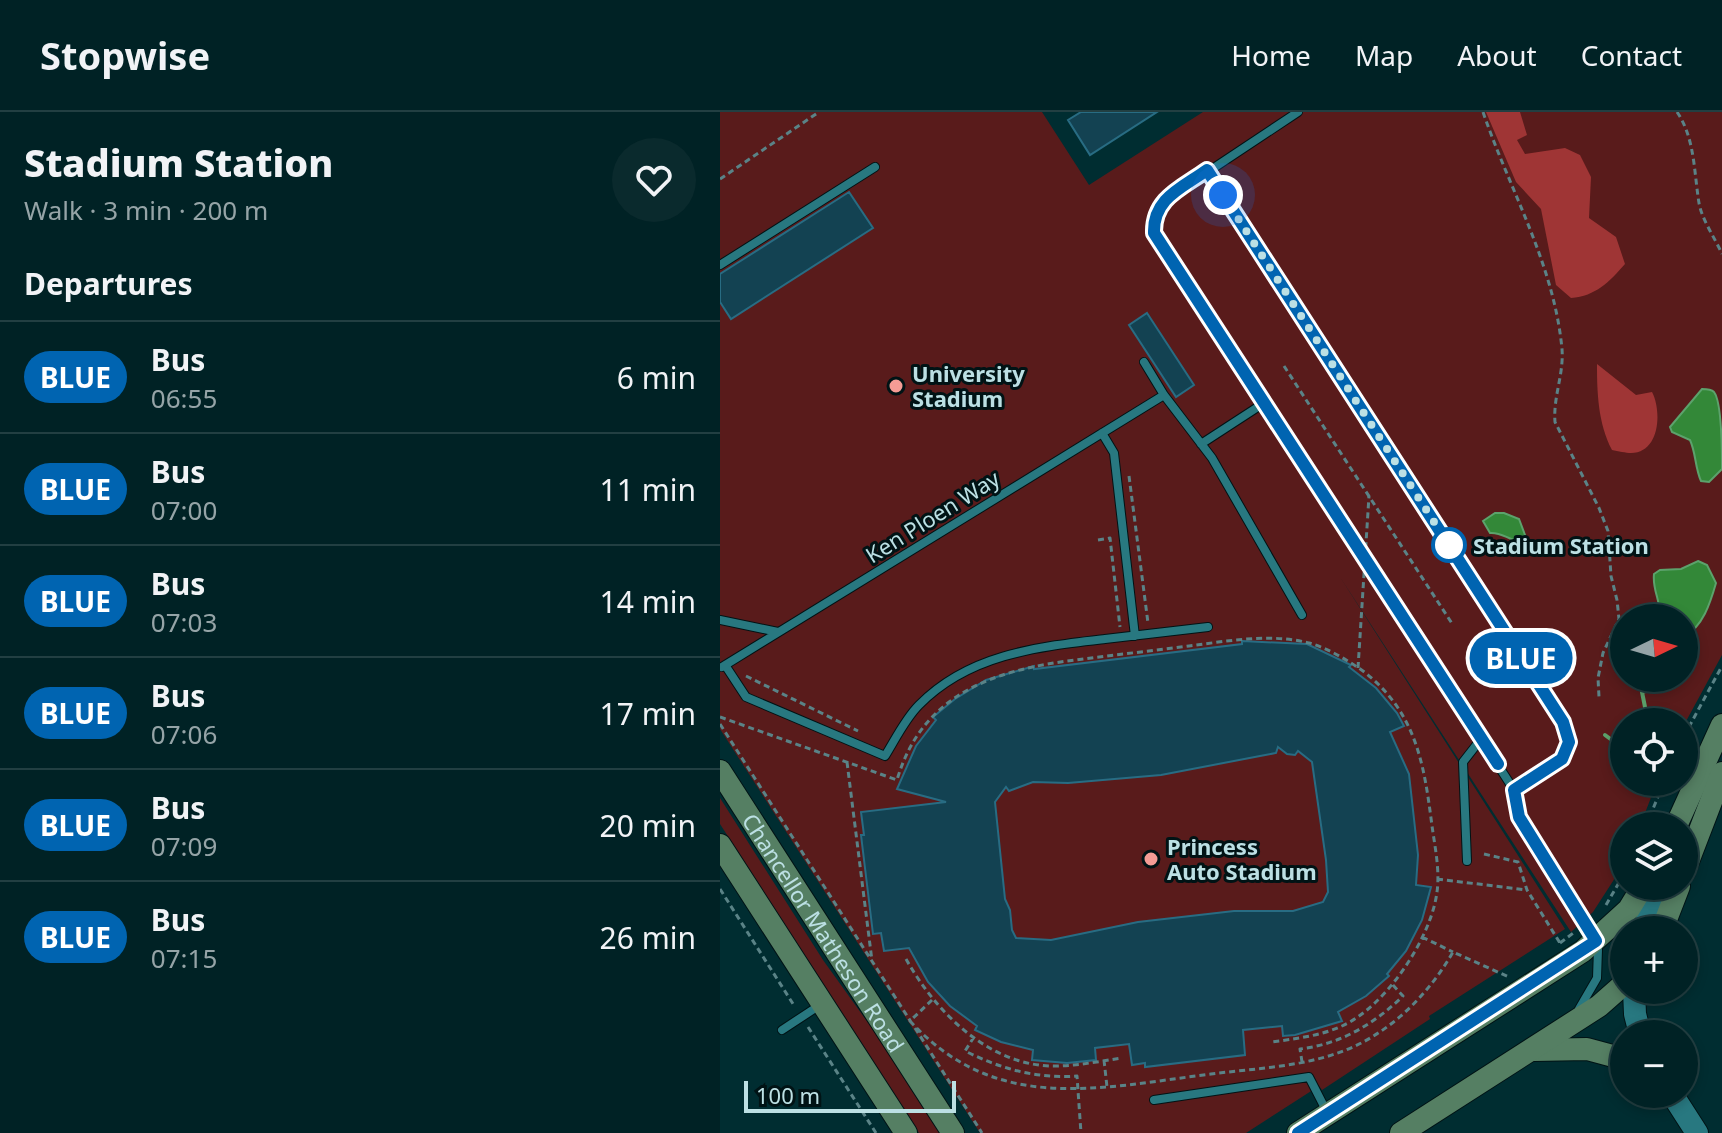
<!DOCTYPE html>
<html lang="en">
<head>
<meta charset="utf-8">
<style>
	body { margin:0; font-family:"Noto Sans",sans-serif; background:#0a2a2d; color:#f1f3f6; height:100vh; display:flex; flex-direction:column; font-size:30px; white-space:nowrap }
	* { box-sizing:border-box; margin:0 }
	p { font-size:26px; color:#95a4a7 }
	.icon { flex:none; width:44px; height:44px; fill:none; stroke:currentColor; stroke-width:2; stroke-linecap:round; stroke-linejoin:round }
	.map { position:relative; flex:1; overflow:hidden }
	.details { display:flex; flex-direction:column; background:#002225; width:720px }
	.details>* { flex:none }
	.badge { padding:0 16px; border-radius:26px; font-size:28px; line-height:52px }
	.needle { width:52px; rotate:85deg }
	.controls { position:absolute; left:890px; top:492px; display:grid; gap:16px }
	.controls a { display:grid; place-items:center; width:88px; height:88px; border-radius:50%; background:#002225; box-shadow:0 4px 12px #0003,0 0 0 2px #223f42; font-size:40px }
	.scale { position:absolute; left:24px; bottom:20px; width:212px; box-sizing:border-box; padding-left:8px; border:4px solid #bce0e4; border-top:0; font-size:22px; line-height:28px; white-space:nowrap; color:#bce0e4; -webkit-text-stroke:6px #001315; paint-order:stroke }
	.you { position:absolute; width:40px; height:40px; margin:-20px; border:6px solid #fff; border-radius:50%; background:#1a73e8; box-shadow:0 0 0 12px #1a73e833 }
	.map>.badge { position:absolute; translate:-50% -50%; box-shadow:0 0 0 4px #fff }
	h2 { padding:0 24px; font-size:30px; line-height:72px }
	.round { display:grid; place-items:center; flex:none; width:84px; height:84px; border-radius:42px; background:#0a2a2d }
	.overview { display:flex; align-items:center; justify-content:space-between; height:136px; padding:0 24px }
	h1 { font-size:38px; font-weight:800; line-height:60px }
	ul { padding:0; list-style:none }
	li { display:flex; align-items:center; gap:24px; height:112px; padding:0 24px; border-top:2px solid #223f42 }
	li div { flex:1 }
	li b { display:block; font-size:30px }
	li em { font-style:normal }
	li .badge { min-width:88px; font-weight:700; text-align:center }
	header { display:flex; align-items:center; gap:48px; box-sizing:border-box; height:112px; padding:0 40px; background:#002225; border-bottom:2px solid #223f42 }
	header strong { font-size:38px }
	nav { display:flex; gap:44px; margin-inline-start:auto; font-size:28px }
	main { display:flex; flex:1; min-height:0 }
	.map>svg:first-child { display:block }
</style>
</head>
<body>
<header>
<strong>Stopwise</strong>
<nav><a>Home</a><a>Map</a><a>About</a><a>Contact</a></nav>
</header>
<main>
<section class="details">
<div class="overview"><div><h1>Stadium Station</h1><p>Walk · 3 min · 200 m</p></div><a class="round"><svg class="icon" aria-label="heart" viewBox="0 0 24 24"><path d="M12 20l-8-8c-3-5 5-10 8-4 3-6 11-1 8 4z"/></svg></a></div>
<h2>Departures</h2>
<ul>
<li><span class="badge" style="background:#0064b1;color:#fff">BLUE</span><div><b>Bus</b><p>06:55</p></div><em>6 min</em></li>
<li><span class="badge" style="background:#0064b1;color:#fff">BLUE</span><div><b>Bus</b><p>07:00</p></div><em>11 min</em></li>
<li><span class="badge" style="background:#0064b1;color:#fff">BLUE</span><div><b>Bus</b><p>07:03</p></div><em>14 min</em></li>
<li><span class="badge" style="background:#0064b1;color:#fff">BLUE</span><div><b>Bus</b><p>07:06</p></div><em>17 min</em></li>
<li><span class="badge" style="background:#0064b1;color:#fff">BLUE</span><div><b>Bus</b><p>07:09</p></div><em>20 min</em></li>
<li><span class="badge" style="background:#0064b1;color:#fff">BLUE</span><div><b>Bus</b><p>07:15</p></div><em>26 min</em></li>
</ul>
</section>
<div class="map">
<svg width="1002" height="1021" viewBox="0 0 1002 1021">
	<rect width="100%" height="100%" fill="#002d31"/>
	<path fill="#591b1b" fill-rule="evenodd" d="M 0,0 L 322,0 L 369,73 L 483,0 L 1002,0 L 1002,543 L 964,613 L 964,610 L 904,610 L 904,670 L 937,670 L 920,714 L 904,714 L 904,752 L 873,800 L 851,820 L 620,465 L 845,817 L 709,904 L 710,907 L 602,978 L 599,974 L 526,1021 L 260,1021 L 0,617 ZM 904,506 L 964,506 L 964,566 L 904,566 Z
		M 0,686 L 103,848 L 182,958 L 223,1021 L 199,1021 L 0,712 Z"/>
	<path fill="#9f3535" d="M 766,0 L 800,0 L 807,23 L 797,28 L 805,42 L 845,36 L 860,43 L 871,65 L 869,106 L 896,125 L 905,152 C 889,170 876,184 851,186 L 836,173 L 821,97 L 796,70 Z
		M 877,252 L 916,283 L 932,280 C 942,299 940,341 911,341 C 906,341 898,339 892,338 C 878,311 877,281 877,252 Z"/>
	<path fill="#338838" stroke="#5ca26c" stroke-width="2" d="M 982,277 C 987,277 991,277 994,280 C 1002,290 1002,340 1002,357 L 989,370 L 981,369 C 975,356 976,341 970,328 L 952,320 L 950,315 Z
		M 775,401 L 784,401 L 799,407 L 805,423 L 799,429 C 788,428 782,420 770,421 L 763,409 Z
		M 978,449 L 987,453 L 996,471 C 990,492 983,514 964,525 L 964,506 L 939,506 C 942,490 932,479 934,462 L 940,458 L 961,457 Z"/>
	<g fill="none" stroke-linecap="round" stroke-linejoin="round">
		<path stroke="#5ca26c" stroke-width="4" d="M 964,548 L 964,560
			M 928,610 L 922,580 L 950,572 L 962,566
			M 885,623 L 904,637"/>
	</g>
	<path fill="#134252" stroke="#286c83" stroke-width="2" fill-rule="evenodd" d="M 361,0 L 437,0 L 370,43 L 348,8 Z
		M 129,80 L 153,116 L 11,207 L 0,190 L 0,162 Z
		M 427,201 L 474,273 L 456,285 L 409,213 Z
		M 522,529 L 587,532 L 631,553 L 629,555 L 656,576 L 677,601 L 684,614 L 670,620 L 689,662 L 698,743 L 696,773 L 711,775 L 702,808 L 686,839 L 667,862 L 669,864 L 646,884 L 618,900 L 622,909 L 575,923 L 563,924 L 562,914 L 523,918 L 525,943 L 425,955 L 425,951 L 412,953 L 409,932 L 375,936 L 376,948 L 347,951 L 312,948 L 313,938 L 281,930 L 255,918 L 257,914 L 230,894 L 208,870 L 189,836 L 164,839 L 161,821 L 153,822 L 141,723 L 144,723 L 141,700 L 226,690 L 177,677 L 196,634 L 216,608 L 213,605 L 235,587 L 266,568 L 314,554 L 314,557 L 522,532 ZM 558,635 L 567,642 L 575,643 L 578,639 L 592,650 L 606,748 L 608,780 L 603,790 L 573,799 L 514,799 L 418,810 L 331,828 L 296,826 L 292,818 L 290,798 L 285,787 L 275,690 L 286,675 L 289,679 L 313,670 L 348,671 L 441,663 L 540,644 L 556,641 Z"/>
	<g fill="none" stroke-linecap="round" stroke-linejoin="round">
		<defs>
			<path id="service" d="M 578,0 L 441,91 L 434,104 L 434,121 L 794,678 L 799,705 L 867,812 L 878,837 L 877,866 L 859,897
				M 487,58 L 843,610 L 849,630 L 842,647 L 794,678
				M 0,153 L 155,55
				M 424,250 L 444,283 L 492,346 L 582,503
				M 382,321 L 394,341 L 415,524
				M 481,332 L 544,291
				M 0,508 L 58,520
				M 5,553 L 26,585 L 165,644 C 175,628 185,607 199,593 C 249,542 317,535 385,527 C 419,523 454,519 488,515
				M 2,555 L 444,283
				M 747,749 L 743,650 L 761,627
				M 62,918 L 100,893
				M 434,988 L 589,965 L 608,1002"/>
			<path id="tertiary" d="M 923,818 L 934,790 L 937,774
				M 914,878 L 915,902 L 920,922
				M 952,982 L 977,1021"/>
			<g id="secondary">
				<path id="s1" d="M 0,659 L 233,1021"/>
				<path d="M 956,714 L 1002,613"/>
				<path d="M 0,733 L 186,1021"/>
				<path d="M 964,760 L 1002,661"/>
				<path d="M 942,818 L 959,774"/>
				<path d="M 814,938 L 867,937 L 904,947"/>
				<path d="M 578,1021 L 863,839 L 909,797 L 923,774"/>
				<path d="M 681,1021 L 879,894 L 904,872"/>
			</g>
		</defs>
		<use href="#service" stroke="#001315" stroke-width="10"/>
		<use href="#tertiary" stroke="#001315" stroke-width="24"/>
		<use href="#secondary" stroke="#001315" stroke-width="24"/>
		<path stroke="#5a8387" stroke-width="3" stroke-dasharray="6 4" stroke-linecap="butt" d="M 763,0 C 790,79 834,152 842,237 C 844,262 833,285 835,310 L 879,396 L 888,419 L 891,464 L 897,488 L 899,507 L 883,541 L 878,566 L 879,585
			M 957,0 C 975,26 974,61 979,91 C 982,108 995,126 1002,142
			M 0,67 L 99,0
			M 564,254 L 733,513
			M 409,364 L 428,511
			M 378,428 L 390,426 L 400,515
			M 26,564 L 138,619
			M 0,605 L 177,668 C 202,582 274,558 355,548 C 393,543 431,539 469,534 C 508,529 551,521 589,531 C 608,536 627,548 643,559 C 696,600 704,651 712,714 C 715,735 720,759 717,780 C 711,827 665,895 622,914 C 600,924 574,927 551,930
			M 0,612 L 191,910
			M 964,624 L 1002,554
			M 127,650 L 152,849
			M 926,714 L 944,670
			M 764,742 L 798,750 L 807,778 L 840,831
			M 717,767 L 807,778
			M 0,777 L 75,895
			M 886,793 L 904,762
			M 702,825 L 733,840
			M 840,831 L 856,819
			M 186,847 C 217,902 272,957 340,954 C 361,953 382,949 402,946
			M 894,857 L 904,830
			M 212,888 L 190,909 C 276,1003 379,976 491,962 C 538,956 588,955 633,935 C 675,916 710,880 733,840 L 789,865
			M 88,915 L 156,1021
			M 195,916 L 262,1021
			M 254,925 L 245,939 C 281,957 317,967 357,964 L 361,1021
			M 384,948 L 387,975
			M 582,950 L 580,937 C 621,932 654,912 683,884 L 672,872"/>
		<use href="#service" stroke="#287880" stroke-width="8"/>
		<use href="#tertiary" stroke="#287880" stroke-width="22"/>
		<use href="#secondary" stroke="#557f63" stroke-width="22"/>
		<path stroke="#5a8387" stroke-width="3" stroke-dasharray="6 4" stroke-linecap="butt" d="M 638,556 L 649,384"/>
	</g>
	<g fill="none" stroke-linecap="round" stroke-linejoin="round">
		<defs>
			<path id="line" d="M 578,1021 L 876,829 L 799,705 L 794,678 L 842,647 L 849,630 L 843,610 L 487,58 C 462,76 433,86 434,121 L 778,652"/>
		</defs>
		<use href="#line" stroke="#fff" stroke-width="18"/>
		<use href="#line" stroke="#0064b1" stroke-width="12"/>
		<path stroke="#bce0e4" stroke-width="8" stroke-dasharray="0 14.4" d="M 503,83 L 729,433"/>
	</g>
	<g fill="#f59c95" stroke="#001315" stroke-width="3">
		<circle cx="176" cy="274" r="8"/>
		<circle cx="431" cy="747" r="8"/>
	</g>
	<circle fill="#fff" stroke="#0064b1" stroke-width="4" cx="729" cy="433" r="16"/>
	<g text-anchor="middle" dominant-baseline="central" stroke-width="6" stroke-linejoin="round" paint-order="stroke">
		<g font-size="22" font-weight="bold" fill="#bce0e4" stroke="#001315" text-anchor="start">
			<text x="192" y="261">University<tspan x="192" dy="25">Stadium</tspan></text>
			<text x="447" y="734">Princess<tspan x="447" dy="25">Auto Stadium</tspan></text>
		</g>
		<g font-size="22" fill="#bce0e4" stroke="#001315">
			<text transform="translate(212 404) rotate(-32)">Ken Ploen Way</text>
			<text stroke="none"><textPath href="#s1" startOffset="192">Chancellor Matheson Road</textPath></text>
		</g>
		<g font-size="22" font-weight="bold" fill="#bce0e4" stroke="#001315" text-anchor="start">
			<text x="753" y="433">Stadium Station</text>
		</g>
	</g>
</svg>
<div class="controls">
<a><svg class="needle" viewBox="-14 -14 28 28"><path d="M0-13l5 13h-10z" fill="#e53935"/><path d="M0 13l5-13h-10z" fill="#95a4a7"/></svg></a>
<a><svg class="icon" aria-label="locate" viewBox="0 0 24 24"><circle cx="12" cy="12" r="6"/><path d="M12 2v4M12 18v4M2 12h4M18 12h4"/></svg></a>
<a><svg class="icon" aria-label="layers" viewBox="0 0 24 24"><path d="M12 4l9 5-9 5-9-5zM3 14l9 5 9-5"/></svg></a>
<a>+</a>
<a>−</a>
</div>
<div class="scale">100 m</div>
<div class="you" style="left:503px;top:83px"></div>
<b class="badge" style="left:801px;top:546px;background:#0064b1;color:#fff">BLUE</b>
</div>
</main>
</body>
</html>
